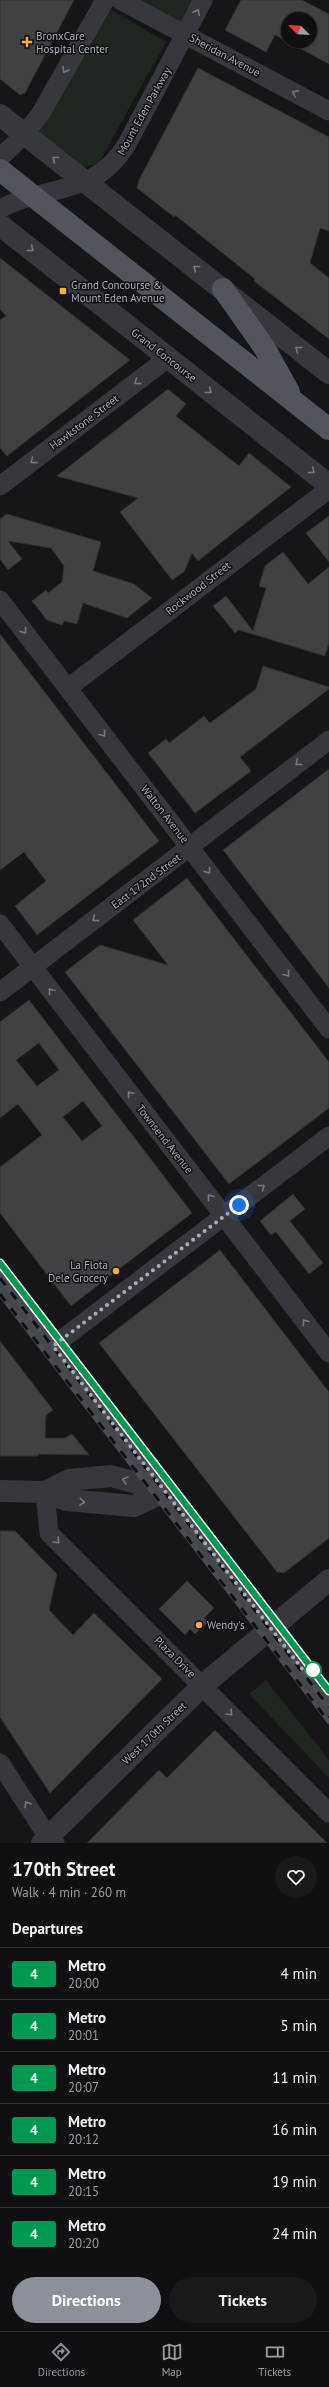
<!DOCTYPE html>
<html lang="en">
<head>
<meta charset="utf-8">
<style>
	body { margin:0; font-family:"PT Sans",sans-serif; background:#19191b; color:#f1f3f6; height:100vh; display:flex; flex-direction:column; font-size:15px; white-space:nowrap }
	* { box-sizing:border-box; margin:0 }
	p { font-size:13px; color:#9c9d9f }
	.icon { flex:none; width:22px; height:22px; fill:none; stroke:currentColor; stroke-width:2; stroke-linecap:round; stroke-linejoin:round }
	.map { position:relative; height:1843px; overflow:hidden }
	.drawer { display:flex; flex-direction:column; background:#101012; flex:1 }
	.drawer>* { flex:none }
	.badge { padding:0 8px; border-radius:3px; font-size:14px; line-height:26px }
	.needle { width:26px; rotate:294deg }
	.tools { position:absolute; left:281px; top:12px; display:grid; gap:8px }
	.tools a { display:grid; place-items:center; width:36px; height:36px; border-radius:50%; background:#101012; box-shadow:0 1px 3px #0004,0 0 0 1px #303032; font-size:20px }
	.you { position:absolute; width:20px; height:20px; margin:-10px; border:3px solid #fff; border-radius:50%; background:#1a73e8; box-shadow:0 0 0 6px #1a73e833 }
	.map>.badge { position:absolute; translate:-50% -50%; box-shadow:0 0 0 2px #fff }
	h2 { padding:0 12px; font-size:15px; line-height:36px }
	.round { display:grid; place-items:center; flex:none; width:42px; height:42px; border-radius:21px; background:#19191b }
	.headline { display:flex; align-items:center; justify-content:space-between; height:68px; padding:0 12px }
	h1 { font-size:19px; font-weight:600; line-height:30px }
	.button { display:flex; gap:8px; margin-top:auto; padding:8px 12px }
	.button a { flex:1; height:46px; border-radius:24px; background:#8c9099; color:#fff; font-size:16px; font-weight:600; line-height:46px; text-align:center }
	.button a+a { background:#19191b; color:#f1f3f6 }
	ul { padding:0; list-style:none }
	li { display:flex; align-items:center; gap:12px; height:52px; padding:0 12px; border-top:1px solid #303032 }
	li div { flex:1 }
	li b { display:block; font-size:15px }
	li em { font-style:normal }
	li .badge { min-width:44px; font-weight:700; text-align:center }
	.menu { display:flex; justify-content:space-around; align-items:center; height:56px; border-top:1px solid #303032; background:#101012; font-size:11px; color:#9c9d9f }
	.menu a { display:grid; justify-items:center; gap:2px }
	.menu .on { color:#8c9099 }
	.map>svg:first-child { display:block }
</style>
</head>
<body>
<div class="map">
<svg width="329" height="1843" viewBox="0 0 329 1843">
	<rect width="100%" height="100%" fill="#161618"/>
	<path fill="#1e261f" d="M 139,0 L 193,0 L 182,23 Z
		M 107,7 L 166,42 L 98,164 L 77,168 L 36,136 L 58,102 Z
		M 266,1680 L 329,1760 L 329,1778 L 249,1694 Z"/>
	<path fill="#404145" stroke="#303034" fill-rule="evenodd" d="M 0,0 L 74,0 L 25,93 L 20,95 L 0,79 Z
		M 241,0 L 302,0 L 329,14 L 329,64 L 275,35 L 266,52 L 225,30 ZM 288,19 L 310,19 L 310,41 L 288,41 Z
		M 198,68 L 329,137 L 329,231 L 320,228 L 310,263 L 329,278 L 329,339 L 254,281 L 255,279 L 175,215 L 174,217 L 137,188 L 139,180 Z
		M 0,258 L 130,360 L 7,456 L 0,448 L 0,320 L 6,316 L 0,309 Z
		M 168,389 L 186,404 L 176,416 L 239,466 L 249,453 L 291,487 L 198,561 L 192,553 L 184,572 L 172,580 L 120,512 L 138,498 L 57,476 Z
		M 7,514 L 101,542 L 93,571 L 134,584 L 152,598 L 127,618 L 83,603 L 77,624 L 64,621 L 62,625 L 47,620 L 32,601 L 46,590 L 48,593 L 62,582 L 64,566 L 51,548 L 8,541 L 22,559 L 8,570 L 0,559 L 0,519 Z
		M 329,516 L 329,562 L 306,533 Z
		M 283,552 L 308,584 L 329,567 L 329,643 L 325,656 L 239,630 L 235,633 L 213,606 L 226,596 L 253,631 L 266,588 L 259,586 L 265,566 Z
		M 0,634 L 159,841 L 37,935 L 15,906 L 46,881 L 24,852 L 0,870 Z
		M 263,666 L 329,687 L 329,689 L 240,757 L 251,771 L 195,813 L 148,753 L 166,739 L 169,743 L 204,716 L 210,723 L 256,689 Z
		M 329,769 L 329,988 L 223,850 Z
		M 187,878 L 329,1062 L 329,1108 L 229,1184 L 65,972 L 100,945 L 168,965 L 133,920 Z
		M 29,1000 L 192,1213 L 71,1306 L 0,1213 L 0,1167 L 42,1135 L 18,1104 L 0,1118 L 0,1022 ZM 39,1043 L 59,1070 L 37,1086 L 16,1060 ZM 83,1101 L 102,1126 L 82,1141 L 63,1117 Z
		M 293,1194 L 305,1209 L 290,1221 L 323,1263 L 309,1274 L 276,1232 L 271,1235 L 260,1221 Z
		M 220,1250 L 329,1392 L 329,1538 L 284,1573 L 277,1572 L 99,1343 Z
		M 0,1341 L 53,1410 L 46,1415 L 45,1438 L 65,1438 L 72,1434 L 89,1455 L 38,1454 L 38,1456 L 0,1456 Z
		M 0,1531 L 15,1531 L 57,1574 L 49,1610 L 73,1635 L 94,1613 L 162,1679 L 50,1793 L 0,1717 Z
		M 187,1581 L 214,1608 L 204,1618 L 208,1622 L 195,1634 L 190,1629 L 185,1635 L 159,1609 Z
		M 215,1730 L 327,1843 L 87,1843 L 159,1770 L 167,1778 Z"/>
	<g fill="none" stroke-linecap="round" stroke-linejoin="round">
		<path stroke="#37383d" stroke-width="19" d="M 120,0 L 329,111
			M 0,158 L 24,135 L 41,113 L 105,0
			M 0,209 C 48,183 94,198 127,144 L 203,0
			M 0,486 L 168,358
			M 0,600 L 329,1029
			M 68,688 L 329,489
			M 0,924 L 329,1353
			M 0,992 L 329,740
			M 53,1346 L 329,1136
			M 45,1492 L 49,1533 L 329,1813
			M 0,1763 L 48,1837 L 55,1843"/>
		<path stroke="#37383d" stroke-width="22" d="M 0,115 L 329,373
			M 0,225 L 329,485
			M 0,1491 L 45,1492 L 66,1500 L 134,1506 L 166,1491 L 111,1476 L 69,1480 L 45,1492
			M 42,1843 L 203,1685 L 329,1580"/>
		<path stroke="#45474d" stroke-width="22" d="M 0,1277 L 329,1705"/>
		<path stroke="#53555c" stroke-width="22" d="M 0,170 L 329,429
			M 223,289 L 264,347 L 289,392"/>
		<defs>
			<path id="rail" d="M 0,1263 L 329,1691
				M 0,1278 L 329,1707
				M 0,1294 L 329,1722"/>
		</defs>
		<use href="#rail" stroke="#4a4c52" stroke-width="4.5"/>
		<use href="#rail" stroke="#111113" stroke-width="3" stroke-dasharray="9" stroke-linecap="butt"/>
	</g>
	<defs><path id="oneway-chevron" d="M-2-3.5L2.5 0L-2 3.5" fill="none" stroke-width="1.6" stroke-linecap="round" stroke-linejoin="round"/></defs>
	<g stroke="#757881">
		<use href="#oneway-chevron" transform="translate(197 12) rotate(-63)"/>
		<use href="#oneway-chevron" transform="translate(65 70) rotate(119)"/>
		<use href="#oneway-chevron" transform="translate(295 93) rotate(-152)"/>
		<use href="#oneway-chevron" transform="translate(55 159) rotate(-142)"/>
		<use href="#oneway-chevron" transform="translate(31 249) rotate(38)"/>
		<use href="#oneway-chevron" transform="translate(196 268) rotate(-142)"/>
		<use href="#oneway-chevron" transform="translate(298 349) rotate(-142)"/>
		<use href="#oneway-chevron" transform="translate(137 382) rotate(143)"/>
		<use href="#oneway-chevron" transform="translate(209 391) rotate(38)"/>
		<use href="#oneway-chevron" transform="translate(33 461) rotate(143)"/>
		<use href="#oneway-chevron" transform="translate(312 471) rotate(39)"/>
		<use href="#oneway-chevron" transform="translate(24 631) rotate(52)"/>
		<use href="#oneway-chevron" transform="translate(103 734) rotate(53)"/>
		<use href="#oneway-chevron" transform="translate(298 763) rotate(142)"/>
		<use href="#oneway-chevron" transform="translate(208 871) rotate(52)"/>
		<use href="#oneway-chevron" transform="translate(95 919) rotate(143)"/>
		<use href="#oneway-chevron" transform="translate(287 974) rotate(52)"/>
		<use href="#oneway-chevron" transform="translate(51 991) rotate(-128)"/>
		<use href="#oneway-chevron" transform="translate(130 1094) rotate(-128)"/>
		<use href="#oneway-chevron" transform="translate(262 1187) rotate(-38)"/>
		<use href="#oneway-chevron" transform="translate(210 1197) rotate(-128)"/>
		<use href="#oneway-chevron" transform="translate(305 1322) rotate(-127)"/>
		<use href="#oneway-chevron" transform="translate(125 1480) rotate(-165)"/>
		<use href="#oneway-chevron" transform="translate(82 1502) rotate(5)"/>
		<use href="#oneway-chevron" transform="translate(57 1541) rotate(45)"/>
		<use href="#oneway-chevron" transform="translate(230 1713) rotate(45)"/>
		<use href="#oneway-chevron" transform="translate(27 1804) rotate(-123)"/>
	</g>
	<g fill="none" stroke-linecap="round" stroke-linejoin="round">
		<defs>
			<path id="line" d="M 0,1263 L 329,1691"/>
		</defs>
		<use href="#line" stroke="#fff" stroke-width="9"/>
		<use href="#line" stroke="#009952" stroke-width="6"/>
		<path stroke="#a8adb8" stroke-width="4" stroke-dasharray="0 7.2" d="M 239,1205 L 53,1346 L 303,1670 L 313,1670"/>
	</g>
	<g fill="#f2b134" stroke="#111113" stroke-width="1.5">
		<path d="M25 36h4v4h4v4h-4v4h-4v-4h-4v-4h4z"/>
		<rect x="59" y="287" width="8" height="8" rx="2"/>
		<circle cx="116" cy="1271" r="4"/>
		<circle cx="199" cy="1625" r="4"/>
	</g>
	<circle fill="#fff" stroke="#009952" stroke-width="2" cx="313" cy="1670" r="8"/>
	<g text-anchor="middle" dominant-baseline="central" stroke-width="3" stroke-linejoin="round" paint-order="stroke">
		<g font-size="11" fill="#a8adb8" stroke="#111113" text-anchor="start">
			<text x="36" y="36">BronxCare<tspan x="36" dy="13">Hospital Center</tspan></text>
			<text x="71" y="285">Grand Concourse &amp;<tspan x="71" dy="13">Mount Eden Avenue</tspan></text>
			<text x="108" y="1265" text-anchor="end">La Flota<tspan x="108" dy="13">Dele Grocery</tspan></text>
			<text x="207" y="1625">Wendy's</text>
		</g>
		<g font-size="11" fill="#a8adb8" stroke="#111113">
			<text transform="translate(225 55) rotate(28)">Sheridan Avenue</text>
			<text transform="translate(144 111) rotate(-61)">Mount Eden Parkway</text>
			<text transform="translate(164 355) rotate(38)">Grand Concourse</text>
			<text transform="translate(84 422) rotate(-37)">Hawkstone Street</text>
			<text transform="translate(198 588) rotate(-38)">Rockwood Street</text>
			<text transform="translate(165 814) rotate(52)">Walton Avenue</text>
			<text transform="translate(146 881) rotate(-37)">East 172nd Street</text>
			<text transform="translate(165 1139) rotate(52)">Townsend Avenue</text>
			<text transform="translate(175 1657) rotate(45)">Plaza Drive</text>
			<text transform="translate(154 1733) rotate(-44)">West 170th Street</text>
		</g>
	</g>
</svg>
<div class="tools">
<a><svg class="needle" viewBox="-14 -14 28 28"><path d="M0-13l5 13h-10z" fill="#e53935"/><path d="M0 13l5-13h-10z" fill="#9c9d9f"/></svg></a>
</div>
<div class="you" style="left:239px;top:1205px"></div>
</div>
<section class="drawer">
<div class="headline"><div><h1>170th Street</h1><p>Walk · 4 min · 260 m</p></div><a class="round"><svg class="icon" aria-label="heart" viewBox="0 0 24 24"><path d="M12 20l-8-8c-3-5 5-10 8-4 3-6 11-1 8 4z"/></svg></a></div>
<h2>Departures</h2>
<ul>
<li><span class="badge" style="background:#009952;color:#fff">4</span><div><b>Metro</b><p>20:00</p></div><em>4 min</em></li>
<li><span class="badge" style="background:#009952;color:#fff">4</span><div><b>Metro</b><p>20:01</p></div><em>5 min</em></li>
<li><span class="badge" style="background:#009952;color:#fff">4</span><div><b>Metro</b><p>20:07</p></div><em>11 min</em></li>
<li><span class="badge" style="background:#009952;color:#fff">4</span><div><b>Metro</b><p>20:12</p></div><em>16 min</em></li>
<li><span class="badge" style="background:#009952;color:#fff">4</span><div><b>Metro</b><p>20:15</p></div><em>19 min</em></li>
<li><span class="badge" style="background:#009952;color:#fff">4</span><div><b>Metro</b><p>20:20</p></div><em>24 min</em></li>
</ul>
<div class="button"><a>Directions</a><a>Tickets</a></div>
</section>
<nav class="menu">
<a class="on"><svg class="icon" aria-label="directions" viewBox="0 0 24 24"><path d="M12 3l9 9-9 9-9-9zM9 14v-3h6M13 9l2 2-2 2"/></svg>Directions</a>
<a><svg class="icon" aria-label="map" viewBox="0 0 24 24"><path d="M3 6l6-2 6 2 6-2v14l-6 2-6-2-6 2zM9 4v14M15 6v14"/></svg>Map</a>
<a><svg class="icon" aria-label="tickets" viewBox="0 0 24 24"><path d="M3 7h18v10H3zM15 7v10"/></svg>Tickets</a>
</nav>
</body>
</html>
